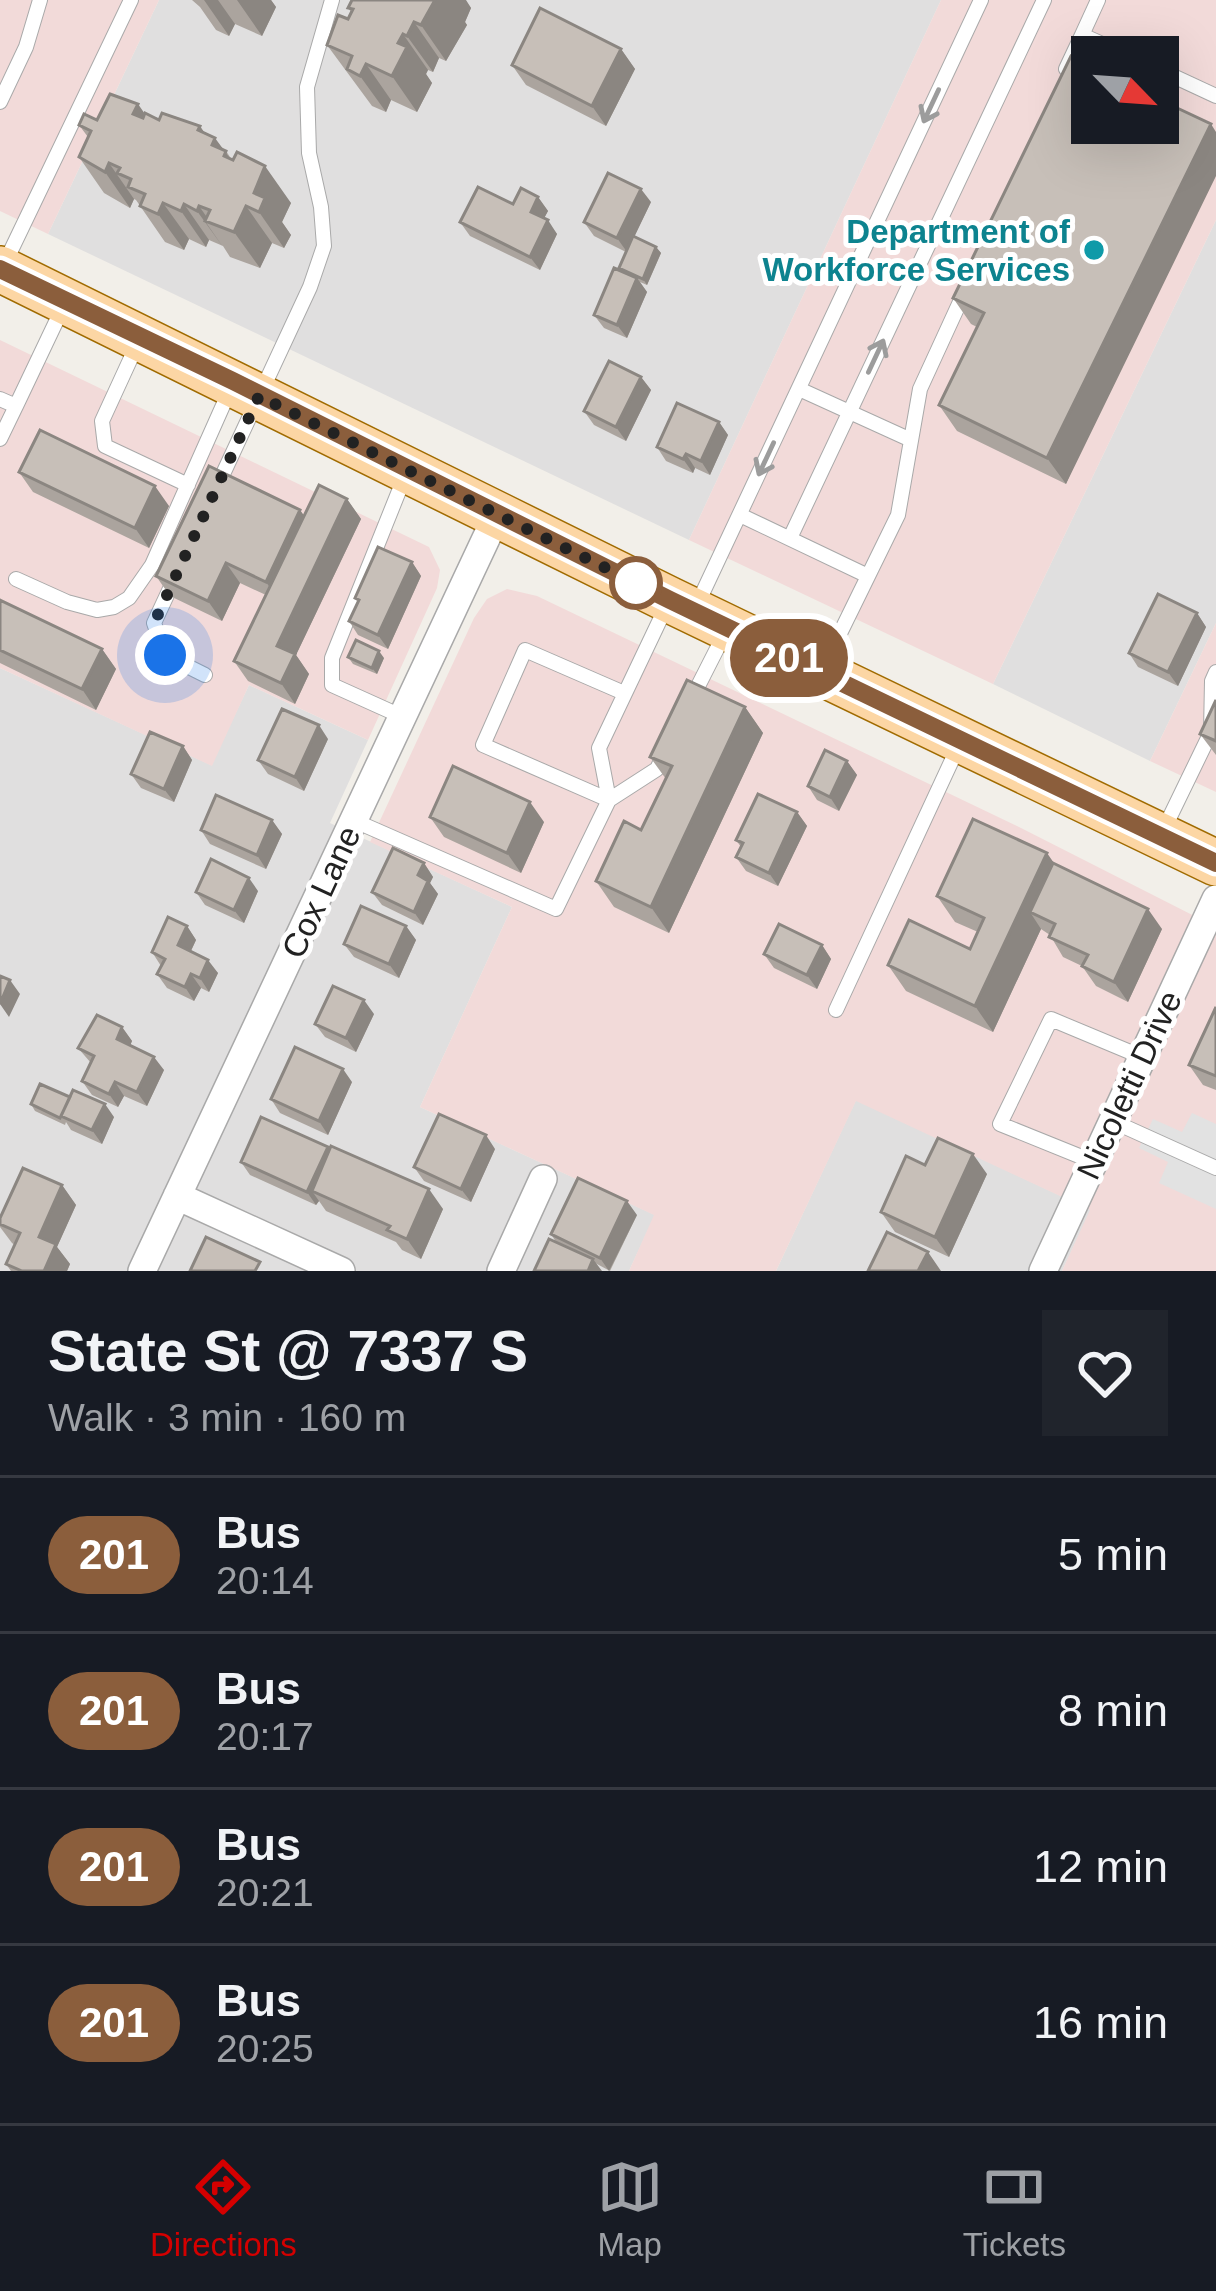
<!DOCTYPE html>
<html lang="en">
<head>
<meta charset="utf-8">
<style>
	body { margin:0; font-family:Helvetica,sans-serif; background:#20242c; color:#f1f3f6; height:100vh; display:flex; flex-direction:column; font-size:45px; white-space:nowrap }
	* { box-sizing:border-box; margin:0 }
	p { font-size:39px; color:#9ea1a6 }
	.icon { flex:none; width:66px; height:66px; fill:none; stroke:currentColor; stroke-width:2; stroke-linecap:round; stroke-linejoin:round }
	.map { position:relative; height:1271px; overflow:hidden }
	.sheet { display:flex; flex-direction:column; background:#171b24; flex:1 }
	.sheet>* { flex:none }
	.badge { padding:0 24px; border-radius:39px; font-size:42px; line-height:78px }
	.needle { width:78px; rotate:115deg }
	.tools { position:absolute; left:1071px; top:36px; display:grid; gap:24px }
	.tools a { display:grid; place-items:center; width:108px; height:108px; border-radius:0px; background:#171b24; box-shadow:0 12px 48px #0002; font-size:60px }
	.you { position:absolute; width:60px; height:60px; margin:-30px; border:9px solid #fff; border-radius:50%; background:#1a73e8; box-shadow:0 0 0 18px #1a73e833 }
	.map>.badge { position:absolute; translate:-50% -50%; box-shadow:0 0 0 6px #fff }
	.round { display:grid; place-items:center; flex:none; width:126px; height:126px; border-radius:0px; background:#20242c }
	.head { display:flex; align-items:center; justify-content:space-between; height:204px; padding:0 48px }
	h1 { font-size:57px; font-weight:700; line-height:90px }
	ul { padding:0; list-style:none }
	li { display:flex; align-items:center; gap:36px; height:156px; padding:0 48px; border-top:3px solid #363941 }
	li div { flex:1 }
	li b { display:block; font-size:45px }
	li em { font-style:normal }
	li .badge { min-width:132px; font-weight:700; text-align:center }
	.menu { display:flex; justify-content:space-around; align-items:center; height:168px; border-top:3px solid #363941; background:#171b24; font-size:33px; color:#9ea1a6 }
	.menu a { display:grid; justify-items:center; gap:6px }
	.menu .on { color:#d40000 }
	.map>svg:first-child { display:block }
</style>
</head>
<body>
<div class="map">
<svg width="1216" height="1271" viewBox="0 0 1216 1271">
	<rect width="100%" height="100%" fill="#f2efe9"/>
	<path fill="#e0dfdf" d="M 159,0 L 941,0 L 689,540 L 48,234 Z
		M 1216,220 L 1216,623 L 1150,761 L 993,684 Z
		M 0,668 L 211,765 L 249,685 L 368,740 L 330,823 L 512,907 L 420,1107 L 655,1215 L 629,1271 L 0,1271 Z
		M 856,1100 L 1091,1210 L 1062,1271 L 776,1271 Z"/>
	<path fill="#f2dad9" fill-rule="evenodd" d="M 0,0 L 159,0 L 48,234 L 0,211 Z
		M 941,0 L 1216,0 L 1216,220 L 993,684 L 689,540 ZM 1092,57 L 1158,57 L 1158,123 L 1092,123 Z
		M 0,340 L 429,547 L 440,570 L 437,588 L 368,740 L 249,685 L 212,766 L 0,668 Z
		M 507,589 L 537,596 L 1021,828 L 1216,927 L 1216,1271 L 1062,1271 L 1090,1210 L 856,1101 L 776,1271 L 629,1271 L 654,1215 L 420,1107 L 512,907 L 370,842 L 474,618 L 487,599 Z
		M 1216,623 L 1216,792 L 1150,761 Z"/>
	<path fill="#e2e2e2" d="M 1192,1113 L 1216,1124 L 1216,1209 L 1159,1183 L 1168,1162 L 1139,1148 L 1153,1119 L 1182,1132 Z"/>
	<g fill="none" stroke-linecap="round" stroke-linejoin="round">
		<defs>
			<path id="lane" d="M 1082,35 L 1098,0
				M 1066,69 L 1082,35 L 1131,57
				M 1158,69 L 1216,96
				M 0,102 L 26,47 L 40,0
				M 4,265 L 131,0
				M 136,347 L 102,421 L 105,446 L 188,485
				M 799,389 L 911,440
				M 0,399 L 16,406 L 64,305
				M 0,439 L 16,406
				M 216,489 L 310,287 L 324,246 L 321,207 L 309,153 L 307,87 L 332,0
				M 740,515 L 868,576
				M 790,538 L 1044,0
				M 16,579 L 67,602 L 97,610 L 114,607 L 129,598 L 152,565 L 229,392
				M 174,580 L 154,623 L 165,655 L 205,675
				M 696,607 L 981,0
				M 824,666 L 898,515 L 920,389 L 965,291
				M 692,698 L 725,633
				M 403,717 L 332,685 L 332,658 L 405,476
				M 609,800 L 483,745 L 525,650 L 624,693
				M 609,800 L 599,748 L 667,605
				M 355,821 L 556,909 L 609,800 L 657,769 L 666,750
				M 1164,829 L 1211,732 L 1212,681 L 1216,672
				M 836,1010 L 959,745
				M 1112,1121 L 1216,1168
				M 1094,1162 L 1000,1124 L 1051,1019 L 1142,1057"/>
			<path id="street" d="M 177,1196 L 341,1271
				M 142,1271 L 498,513
				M 501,1271 L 543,1179
				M 1043,1271 L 1216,899"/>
			<path id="primary" d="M 0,269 L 670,600 L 1216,863"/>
		</defs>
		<use href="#lane" stroke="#a9a9a9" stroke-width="16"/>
		<use href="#street" stroke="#a9a9a9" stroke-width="30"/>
		<use href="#primary" stroke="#a06b00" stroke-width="48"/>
		<use href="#lane" stroke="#fff" stroke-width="14"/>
		<use href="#street" stroke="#fff" stroke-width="27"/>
		<use href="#primary" stroke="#fcd6a4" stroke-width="45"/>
	</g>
	<path fill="#aba49e" d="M 192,0 L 271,0 L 276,7 L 262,36 L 235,24 L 229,36 L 216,30 L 200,7 Z
		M 466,1 L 471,8 L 465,22 L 467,25 L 446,61 L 439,58 L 433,72 L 428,70 L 426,74 L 432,83 L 417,112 L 391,100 L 386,112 L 372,106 L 327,45 L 348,19 L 352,13 L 348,8 Z
		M 621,49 L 635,69 L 606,126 L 526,85 L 512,65 Z
		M 145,114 L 205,133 L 226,151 L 232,160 L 291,203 L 282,222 L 291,235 L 284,248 L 272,243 L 260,268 L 230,257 L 223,246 L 209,240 L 206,247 L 189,239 L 184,250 L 165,242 L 136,200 L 134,199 L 130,208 L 104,193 L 79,157 L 88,137 L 79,125 L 97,120 Z
		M 1216,132 L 1066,484 L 957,431 L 939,405 L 977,327 L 971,324 L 953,298 Z
		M 538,197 L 548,211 L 544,218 L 557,234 L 540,270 L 470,236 L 460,222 Z
		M 651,202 L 634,237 L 656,247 L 661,253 L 647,285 L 640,282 L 647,292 L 627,338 L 604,328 L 594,315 L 622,272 L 619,268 L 626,252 L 594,236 L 584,222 Z
		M 641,377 L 651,390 L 626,441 L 594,425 L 584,411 Z
		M 719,422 L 728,435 L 710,475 L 695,468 L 693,473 L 666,461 L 657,447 Z
		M 19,472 L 169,506 L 149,548 L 33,492 Z
		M 347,499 L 361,519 L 296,655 L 309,674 L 295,704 L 248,681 L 234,661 L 266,595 L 240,583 L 222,621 L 170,596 L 156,576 L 300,510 L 304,516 Z
		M 412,562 L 421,576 L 388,649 L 358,635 L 349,621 L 358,602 L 355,598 Z
		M 0,600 L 102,649 L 116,669 L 96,710 L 0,663 Z
		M 1197,613 L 1206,627 L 1178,686 L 1138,667 L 1129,653 Z
		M 348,657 L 384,658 L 377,674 L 353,664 Z
		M 1216,700 L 1216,755 L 1200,734 Z
		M 745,707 L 763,733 L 669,933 L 614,907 L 596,881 L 641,830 L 666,779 L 650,757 Z
		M 328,739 L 304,791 L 268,774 L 258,760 Z
		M 183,746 L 192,760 L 174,802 L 141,788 L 131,774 Z
		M 847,761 L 857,775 L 839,811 L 817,800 L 808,786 Z
		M 797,812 L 807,826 L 778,886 L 746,871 L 736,857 L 741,847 L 736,840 Z
		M 430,817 L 544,822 L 521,873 L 444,837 Z
		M 272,820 L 282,834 L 266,869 L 210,844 L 201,830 Z
		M 424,863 L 433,877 L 430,883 L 438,894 L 423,925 L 382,905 L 372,892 Z
		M 1054,864 L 1162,929 L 1128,1002 L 1096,986 L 1082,966 L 1063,957 L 1050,935 L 1041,929 L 993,1032 L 906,991 L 888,965 L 970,949 L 978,932 L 955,922 L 937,896 Z
		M 258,891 L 244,923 L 205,905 L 196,892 Z
		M 187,926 L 196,940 L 191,951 L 218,973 L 209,992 L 201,988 L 194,1001 L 167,988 L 157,974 L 161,966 L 152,952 Z
		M 406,926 L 416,940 L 399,978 L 354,957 L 344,944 Z
		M 822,945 L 831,959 L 817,989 L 774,968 L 764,954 Z
		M 1216,1007 L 1216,1090 L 1203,1085 L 1189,1065 Z
		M 374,1014 L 356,1052 L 325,1037 L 315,1024 Z
		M 122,1027 L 132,1041 L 130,1045 L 164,1070 L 147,1106 L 124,1096 L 118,1107 L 92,1095 L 82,1081 L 91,1063 L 78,1048 Z
		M 352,1082 L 328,1135 L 280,1113 L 271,1099 Z
		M 31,1104 L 114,1117 L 102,1144 L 71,1130 L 66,1122 L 65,1125 L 35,1111 Z
		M 495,1149 L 471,1202 L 424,1181 L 414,1167 Z
		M 330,1150 L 443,1209 L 421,1259 L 402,1250 L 396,1242 L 326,1211 L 319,1201 L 316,1205 L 250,1175 L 241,1162 Z
		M 925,1165 L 987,1174 L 949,1257 L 895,1232 L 881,1212 Z
		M 62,1185 L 76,1205 L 57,1247 L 70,1264 L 67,1271 L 11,1271 L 6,1264 L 15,1245 L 12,1243 L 0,1227 L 0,1218 Z
		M 637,1215 L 610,1271 L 556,1242 L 551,1234 Z"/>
	<path fill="#8b8681" d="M 204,0 L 218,0 L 235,24 L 229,36 Z
		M 237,0 L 271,0 L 276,7 L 262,36 Z
		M 435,0 L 466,0 L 471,8 L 465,22 L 467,25 L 446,61 L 421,25 Z
		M 414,22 L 439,58 L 433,72 L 407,36 Z
		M 403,34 L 428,70 L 426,74 L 432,83 L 417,112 L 392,76 L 398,43 Z
		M 621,49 L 635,69 L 606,126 L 592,106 Z
		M 366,64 L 391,100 L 386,112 L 360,76 Z
		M 138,104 L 163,140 L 133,114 Z
		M 1211,124 L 1216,132 L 1216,176 L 1066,484 L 1047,458 Z
		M 200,126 L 212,144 L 215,138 L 251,187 L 198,130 Z
		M 109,163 L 134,199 L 130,208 L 105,172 Z
		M 265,166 L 291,203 L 282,222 L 291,235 L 284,248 L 259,212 L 254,193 Z
		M 641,189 L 651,202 L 627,252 L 617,238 Z
		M 538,197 L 548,211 L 540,226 L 531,212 Z
		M 163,203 L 189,239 L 184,250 L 158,214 Z
		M 184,204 L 209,240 L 206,247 L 181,211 Z
		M 199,206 L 211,223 L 205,221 L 223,247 L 197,211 Z
		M 246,206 L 272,243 L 260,268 L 234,232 Z
		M 548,220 L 557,234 L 540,270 L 530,257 Z
		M 656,247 L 661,253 L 647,285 L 643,279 Z
		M 637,278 L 647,292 L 627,338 L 617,325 Z
		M 641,377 L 651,390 L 626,441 L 616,427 Z
		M 719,422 L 728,435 L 710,475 L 701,461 Z
		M 686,454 L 695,468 L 693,473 L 683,459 Z
		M 155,486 L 169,506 L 149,548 L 135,528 Z
		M 347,499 L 361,519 L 296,655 L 309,674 L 295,704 L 281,683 L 277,646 Z
		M 300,510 L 314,530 L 280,602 L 266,582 Z
		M 412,562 L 421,576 L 388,649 L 378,635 Z
		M 226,563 L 240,583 L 222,621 L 208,601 Z
		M 1197,613 L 1206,627 L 1178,686 L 1168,672 Z
		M 102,649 L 116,669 L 96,710 L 82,689 Z
		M 379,651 L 384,658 L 377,674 L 372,668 Z
		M 745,707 L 763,733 L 669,933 L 651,907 Z
		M 319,725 L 328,739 L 304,791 L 295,777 Z
		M 183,746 L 192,760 L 174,802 L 164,789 Z
		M 847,761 L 857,775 L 839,811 L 830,797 Z
		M 530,802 L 544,822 L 521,873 L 507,853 Z
		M 797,812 L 807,826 L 778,886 L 769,873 Z
		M 272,820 L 282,834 L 266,869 L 257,855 Z
		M 1047,853 L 1065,879 L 1030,912 L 1041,929 L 993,1032 L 975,1006 Z
		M 424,863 L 433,877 L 430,883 L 438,894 L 423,925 L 414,912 L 418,875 Z
		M 249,878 L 258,891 L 244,923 L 234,910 Z
		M 1148,909 L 1162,929 L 1128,1002 L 1114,982 Z
		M 187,926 L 196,940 L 187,959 L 178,945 Z
		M 406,926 L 416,940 L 399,978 L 389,964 Z
		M 822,945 L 831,959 L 817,989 L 807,975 Z
		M 208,960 L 218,973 L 209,992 L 200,978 Z
		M 191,974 L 201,988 L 194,1001 L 185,987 Z
		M 10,980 L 20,994 L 9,1017 L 0,1004 Z
		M 364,1000 L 374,1014 L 356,1052 L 346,1038 Z
		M 122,1027 L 132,1041 L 127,1053 L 117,1039 Z
		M 154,1057 L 164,1070 L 147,1106 L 137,1092 Z
		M 343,1069 L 352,1082 L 328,1135 L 319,1121 Z
		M 115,1082 L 124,1096 L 118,1107 L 109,1094 Z
		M 105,1104 L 114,1117 L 102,1144 L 92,1130 Z
		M 486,1135 L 495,1149 L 471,1202 L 461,1189 Z
		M 328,1147 L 337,1160 L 312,1191 L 319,1201 L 316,1205 L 307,1192 Z
		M 973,1154 L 987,1174 L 949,1257 L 935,1237 Z
		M 62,1185 L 76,1205 L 57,1247 L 70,1264 L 67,1271 L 44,1271 L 39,1237 Z
		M 429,1189 L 443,1209 L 421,1259 L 407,1239 Z
		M 627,1201 L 637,1215 L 609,1271 L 600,1258 Z
		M 928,1252 L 941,1271 L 918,1271 Z
		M 593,1259 L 602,1271 L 588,1271 Z"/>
	<path fill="#c7bfb8" stroke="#8b8681" stroke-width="3" d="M 352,0 L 435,0 L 421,25 L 414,22 L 407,36 L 403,34 L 398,43 L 407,47 L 392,76 L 366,64 L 360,76 L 347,69 L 352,56 L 327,45 L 338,15 L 348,19 L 353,9 L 348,8 Z
		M 540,8 L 621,49 L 592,106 L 512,65 Z
		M 1071,56 L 1092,67 L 1092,123 L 1158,123 L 1158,99 L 1211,124 L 1047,458 L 939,405 L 984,313 L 953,298 Z
		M 110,94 L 138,104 L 133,114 L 143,118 L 145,113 L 159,120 L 162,113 L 200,126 L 198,130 L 215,138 L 212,145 L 226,151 L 224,156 L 233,160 L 237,152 L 265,166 L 254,193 L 265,198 L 259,212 L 246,206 L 234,232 L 205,221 L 210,210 L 199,206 L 197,211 L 184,204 L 181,211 L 163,203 L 158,214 L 140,206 L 145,194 L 128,187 L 131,179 L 117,173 L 120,168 L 109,163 L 105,172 L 79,157 L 91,131 L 79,125 L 84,114 L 97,120 Z
		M 608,173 L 641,189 L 617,238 L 584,222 Z
		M 478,187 L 513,204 L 521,188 L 538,197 L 531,212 L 548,220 L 530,257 L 460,222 Z
		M 633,236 L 656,247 L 643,279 L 619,268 Z
		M 614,268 L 637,278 L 617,325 L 594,315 Z
		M 609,361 L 641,377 L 616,427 L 584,411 Z
		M 677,403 L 719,422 L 701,461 L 686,454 L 683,459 L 657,447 Z
		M 40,430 L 155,486 L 135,528 L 19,472 Z
		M 209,466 L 300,510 L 266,582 L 226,563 L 208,601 L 156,576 Z
		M 319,485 L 347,499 L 277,646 L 295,654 L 281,683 L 234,661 Z
		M 378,547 L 412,562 L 378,635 L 349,621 L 359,600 L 355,598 Z
		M 1158,594 L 1197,613 L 1168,672 L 1129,653 Z
		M 0,600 L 102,649 L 82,689 L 0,650 Z
		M 356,640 L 379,651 L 372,668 L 348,657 Z
		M 687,680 L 745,707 L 651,907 L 596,881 L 624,821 L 641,830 L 672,766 L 650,757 Z
		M 1216,700 L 1216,741 L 1200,734 Z
		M 282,709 L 319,725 L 295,777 L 258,760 Z
		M 150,732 L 183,746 L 164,789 L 131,774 Z
		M 825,750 L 847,761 L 830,797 L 808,786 Z
		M 453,766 L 530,802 L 507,853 L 430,817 Z
		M 758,794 L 797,812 L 769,873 L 736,857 L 743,843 L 736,840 Z
		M 216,795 L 272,820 L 257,855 L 201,830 Z
		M 973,819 L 1047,853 L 975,1006 L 888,965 L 909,920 L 970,949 L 984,918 L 937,896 Z
		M 393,848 L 424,863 L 418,875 L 428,881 L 414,912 L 372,892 Z
		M 211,859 L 249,878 L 234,910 L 196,892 Z
		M 1053,863 L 1148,909 L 1114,982 L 1082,966 L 1088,955 L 1049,937 L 1055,924 L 1030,912 Z
		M 361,906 L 406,926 L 389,964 L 344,944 Z
		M 168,917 L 187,926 L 178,945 L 208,960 L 200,978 L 191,974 L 185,987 L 157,974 L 165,959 L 152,952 Z
		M 779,924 L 822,945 L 807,975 L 764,954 Z
		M 0,976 L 10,980 L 0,1004 Z
		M 333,986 L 364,1000 L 346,1038 L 315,1024 Z
		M 1216,1007 L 1216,1076 L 1189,1065 Z
		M 97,1015 L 122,1027 L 117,1039 L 154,1057 L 137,1092 L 115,1082 L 109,1094 L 82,1081 L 94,1056 L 78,1048 Z
		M 295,1047 L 343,1069 L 319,1121 L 271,1099 Z
		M 40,1084 L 70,1097 L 60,1118 L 31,1104 Z
		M 73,1090 L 105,1104 L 92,1130 L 61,1116 Z
		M 439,1114 L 486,1135 L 461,1189 L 414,1167 Z
		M 261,1117 L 328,1147 L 307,1192 L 241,1162 Z
		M 938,1138 L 973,1154 L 935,1237 L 881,1212 L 906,1156 L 925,1165 Z
		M 331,1146 L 429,1189 L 407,1239 L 387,1230 L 390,1226 L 312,1191 Z
		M 23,1168 L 62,1185 L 39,1237 L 56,1244 L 44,1271 L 22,1271 L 6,1264 L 20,1233 L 0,1224 L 0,1218 Z
		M 578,1178 L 627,1201 L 600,1258 L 551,1234 Z
		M 887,1232 L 928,1252 L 918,1271 L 868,1271 Z
		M 206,1237 L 260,1262 L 255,1271 L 190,1271 Z
		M 549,1239 L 593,1259 L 588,1271 L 534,1271 Z"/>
	<defs><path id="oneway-shaft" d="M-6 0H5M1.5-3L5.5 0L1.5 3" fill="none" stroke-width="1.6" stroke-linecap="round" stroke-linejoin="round" transform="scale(3)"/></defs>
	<g stroke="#9c9c9c">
		<use href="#oneway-shaft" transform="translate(931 106) rotate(115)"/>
		<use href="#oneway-shaft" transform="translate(876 356) rotate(-65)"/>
		<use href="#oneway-shaft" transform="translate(766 459) rotate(115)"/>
	</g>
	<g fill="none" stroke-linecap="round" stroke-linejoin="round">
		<defs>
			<path id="line" d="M 0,269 L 233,381 L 670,600 L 1216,863"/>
		</defs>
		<use href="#line" stroke="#fff" stroke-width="27"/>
		<use href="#line" stroke="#8b5e3c" stroke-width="18"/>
		<path stroke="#222" stroke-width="12" stroke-dasharray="0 21.6" d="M 165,655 L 154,623 L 259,396 L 636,583"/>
	</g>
	<circle fill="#0f9aa8" stroke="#fff" stroke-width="4.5" cx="1094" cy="250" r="12"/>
	<circle fill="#fff" stroke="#8b5e3c" stroke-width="6" cx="636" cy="583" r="24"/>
	<g text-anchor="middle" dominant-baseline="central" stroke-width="10" stroke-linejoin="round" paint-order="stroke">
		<g font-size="33" font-weight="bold" fill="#0d838f" stroke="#fff" text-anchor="end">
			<text x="1070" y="231">Department of<tspan x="1070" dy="38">Workforce Services</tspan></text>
		</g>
		<g font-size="33" fill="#222" stroke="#fff">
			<text transform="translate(321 892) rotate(-65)">Cox Lane</text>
			<text transform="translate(1129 1085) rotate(-65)">Nicoletti Drive</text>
		</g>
	</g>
</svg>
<div class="tools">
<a><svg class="needle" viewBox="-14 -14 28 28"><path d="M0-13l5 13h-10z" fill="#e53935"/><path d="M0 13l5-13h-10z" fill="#9ea1a6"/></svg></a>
</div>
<div class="you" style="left:165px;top:655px"></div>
<b class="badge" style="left:789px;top:658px;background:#8b5e3c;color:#fff">201</b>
</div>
<section class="sheet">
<div class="head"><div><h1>State St @ 7337 S</h1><p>Walk · 3 min · 160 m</p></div><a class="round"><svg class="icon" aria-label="heart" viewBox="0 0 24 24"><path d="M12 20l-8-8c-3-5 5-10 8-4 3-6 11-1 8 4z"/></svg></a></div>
<ul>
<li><span class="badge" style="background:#8b5e3c;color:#fff">201</span><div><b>Bus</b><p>20:14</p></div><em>5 min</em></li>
<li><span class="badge" style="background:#8b5e3c;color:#fff">201</span><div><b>Bus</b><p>20:17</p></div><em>8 min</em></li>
<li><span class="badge" style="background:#8b5e3c;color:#fff">201</span><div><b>Bus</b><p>20:21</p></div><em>12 min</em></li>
<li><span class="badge" style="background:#8b5e3c;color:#fff">201</span><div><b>Bus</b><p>20:25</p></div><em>16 min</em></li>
</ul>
</section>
<nav class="menu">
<a class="on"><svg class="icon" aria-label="directions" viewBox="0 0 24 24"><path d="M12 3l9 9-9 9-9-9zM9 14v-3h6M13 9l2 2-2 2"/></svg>Directions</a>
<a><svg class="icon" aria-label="map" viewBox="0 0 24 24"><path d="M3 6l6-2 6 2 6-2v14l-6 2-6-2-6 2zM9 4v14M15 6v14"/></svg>Map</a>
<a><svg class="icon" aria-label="tickets" viewBox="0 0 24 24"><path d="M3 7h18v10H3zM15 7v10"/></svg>Tickets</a>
</nav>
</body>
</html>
